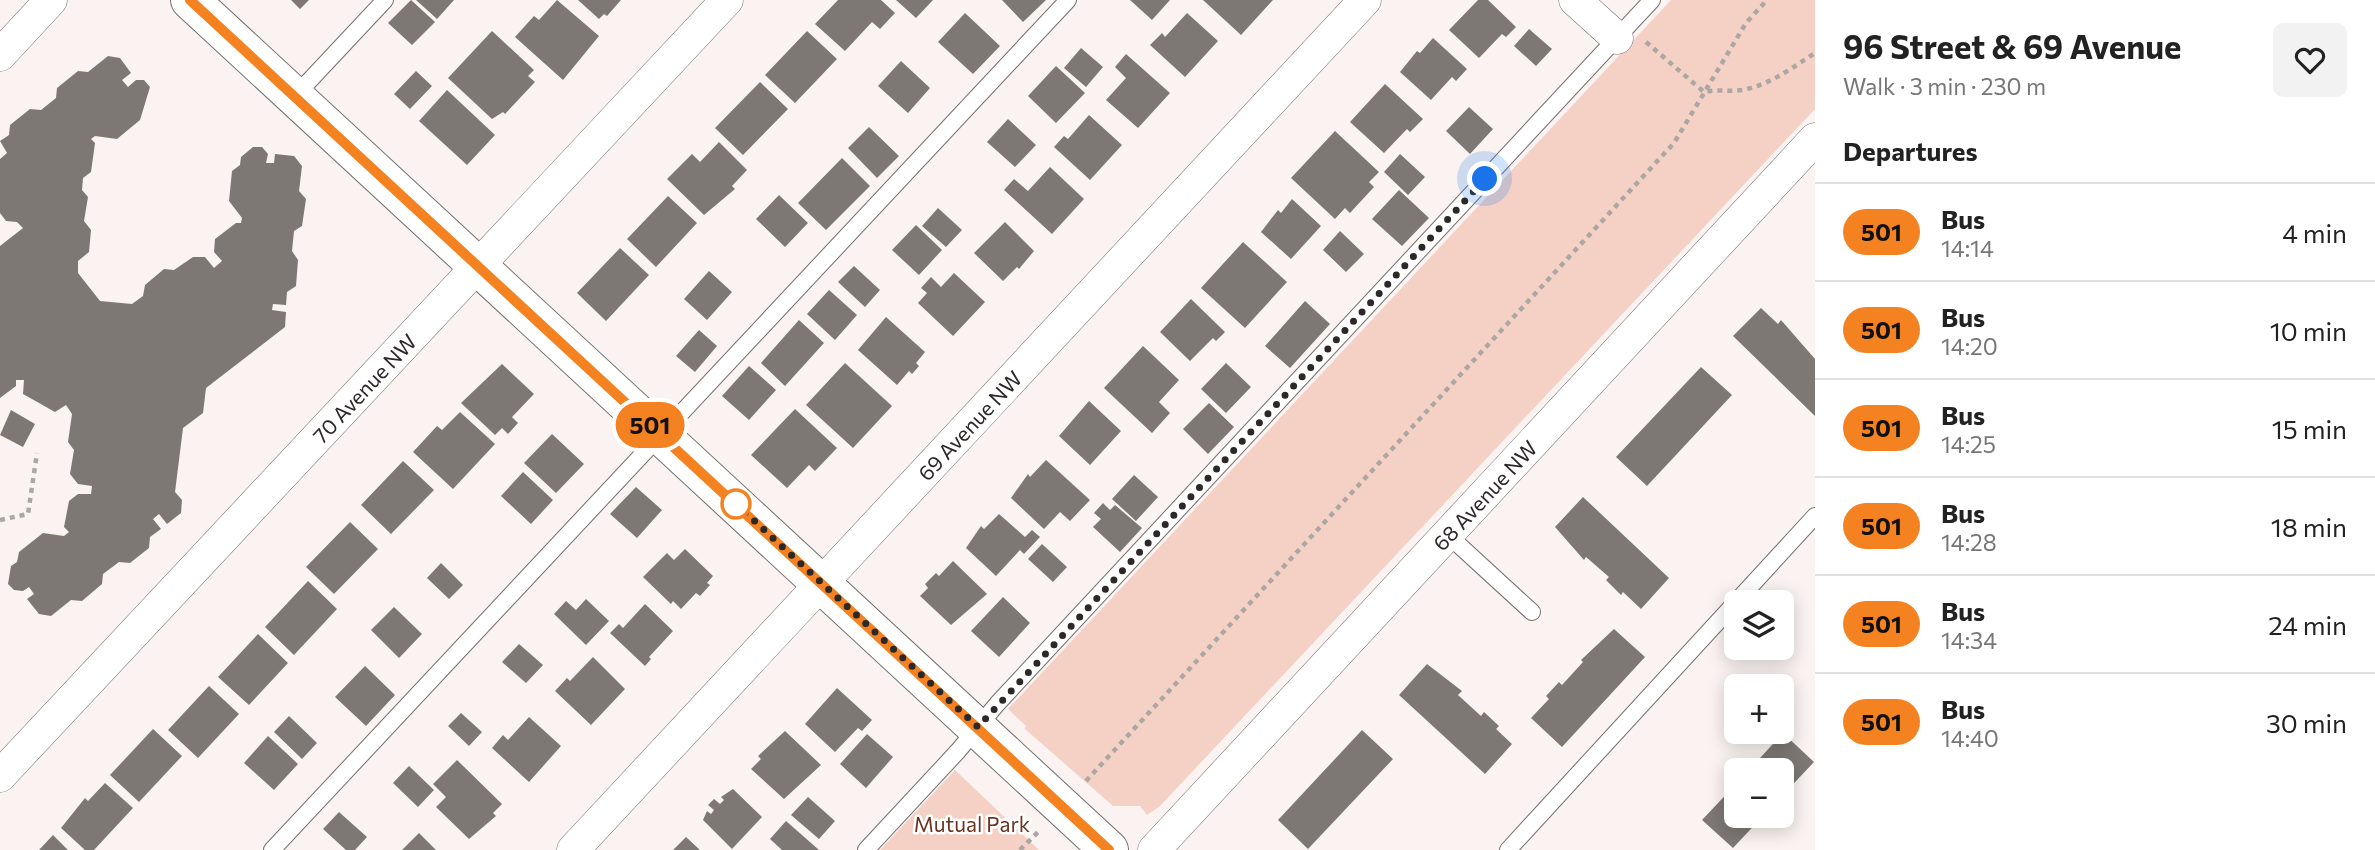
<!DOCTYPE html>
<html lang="en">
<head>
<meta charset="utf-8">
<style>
	body { margin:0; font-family:Commissioner,sans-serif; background:#f2f2f2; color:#222; height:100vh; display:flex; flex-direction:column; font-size:26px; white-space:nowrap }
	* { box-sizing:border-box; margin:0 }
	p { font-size:23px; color:#767676 }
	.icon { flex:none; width:38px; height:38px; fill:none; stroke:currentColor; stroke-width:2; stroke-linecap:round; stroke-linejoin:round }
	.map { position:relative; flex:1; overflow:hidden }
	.details { display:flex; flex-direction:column; background:#fff; width:560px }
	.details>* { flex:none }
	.badge { padding:0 14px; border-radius:23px; font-size:24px; line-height:46px }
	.buttons { position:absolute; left:1724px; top:590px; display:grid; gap:14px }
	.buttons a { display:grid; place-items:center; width:70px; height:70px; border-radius:10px; background:#fff; box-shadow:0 4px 18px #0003; font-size:35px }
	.you { position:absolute; width:35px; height:35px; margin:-18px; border:5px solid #fff; border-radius:50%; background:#1a73e8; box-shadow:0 0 0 10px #1a73e833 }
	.map>.badge { position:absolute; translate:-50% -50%; box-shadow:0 0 0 4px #fff }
	h2 { padding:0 28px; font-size:26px; line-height:63px }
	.round { display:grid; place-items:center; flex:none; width:74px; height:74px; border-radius:10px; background:#f2f2f2 }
	.overview { display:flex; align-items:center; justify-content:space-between; height:119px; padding:0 28px }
	h1 { font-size:33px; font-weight:700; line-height:52px }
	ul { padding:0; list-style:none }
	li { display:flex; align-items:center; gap:21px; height:98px; padding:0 28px; border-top:2px solid #e0e0e0 }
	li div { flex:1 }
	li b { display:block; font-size:26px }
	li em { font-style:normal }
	li .badge { min-width:77px; font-weight:700; text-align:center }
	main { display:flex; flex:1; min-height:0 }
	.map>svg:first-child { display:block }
</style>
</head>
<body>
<main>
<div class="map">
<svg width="1815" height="850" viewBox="0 0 1815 850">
	<rect width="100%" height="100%" fill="#faf3f1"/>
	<path fill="#f5d1c5" d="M 1671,0 L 1815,0 L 1815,109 L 1159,807 L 1147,815 L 1140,806 L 1113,806 L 1025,729 L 1026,726 L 1008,709 Z
		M 955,770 L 1039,850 L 880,850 Z"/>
	<path fill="#7e7875" d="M 291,0 L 309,0 L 300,9 Z
		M 411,0 L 435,22 L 412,45 L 388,23 Z
		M 416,0 L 454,0 L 437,19 Z
		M 557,0 L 599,36 L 563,80 L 515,37 L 534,16 L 539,20 Z
		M 578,0 L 621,0 L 607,16 L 604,14 L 599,19 Z
		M 838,0 L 881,0 L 895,13 L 880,29 L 872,22 L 845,51 L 815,24 Z
		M 896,0 L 933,0 L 916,18 Z
		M 1002,0 L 1046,0 L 1023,22 Z
		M 1130,0 L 1170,0 L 1152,20 Z
		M 1203,0 L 1273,0 L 1241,35 Z
		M 1478,0 L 1488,0 L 1516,27 L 1506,37 L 1502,34 L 1479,58 L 1449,30 Z
		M 965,13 L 1000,46 L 973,74 L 938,42 Z
		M 1187,13 L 1218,41 L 1185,77 L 1150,45 L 1162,33 L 1165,37 Z
		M 1529,29 L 1552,49 L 1536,66 L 1514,46 Z
		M 492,31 L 534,70 L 528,76 L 535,82 L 505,114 L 503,112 L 492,119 L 448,78 Z
		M 807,31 L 837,59 L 795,103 L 765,75 Z
		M 1433,38 L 1467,69 L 1456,81 L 1452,77 L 1431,100 L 1400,72 L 1417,51 L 1420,53 Z
		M 1081,48 L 1103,67 L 1086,87 L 1064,68 Z
		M 1126,54 L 1170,93 L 1138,128 L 1106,100 L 1126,78 L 1115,67 Z
		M 108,56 L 120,58 L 131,73 L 122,80 L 128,87 L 136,80 L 144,80 L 150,87 L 140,120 L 117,139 L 95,136 L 91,139 L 95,143 L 91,172 L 83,178 L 82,190 L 88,197 L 84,221 L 91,230 L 89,252 L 78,261 L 78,273 L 100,301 L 132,304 L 143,296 L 145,285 L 164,269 L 174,270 L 193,257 L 205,257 L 214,268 L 222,261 L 214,252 L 215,239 L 236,223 L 241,223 L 242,218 L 229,201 L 232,171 L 240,165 L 241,157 L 253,147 L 262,147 L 268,154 L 266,163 L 274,163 L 275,154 L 294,156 L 302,166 L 299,191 L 306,199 L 302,226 L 294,231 L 292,251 L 298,260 L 296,286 L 287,292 L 286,305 L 273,304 L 272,310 L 286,312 L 285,327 L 206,388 L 203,413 L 183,428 L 175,492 L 182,500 L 181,513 L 167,524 L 159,514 L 153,519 L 161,529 L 150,537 L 149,548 L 130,563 L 119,562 L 103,574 L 102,584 L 82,601 L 71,600 L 51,616 L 39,614 L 27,599 L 34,594 L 29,587 L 23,591 L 14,590 L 8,584 L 11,566 L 17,562 L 19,552 L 43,533 L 64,536 L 69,532 L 64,527 L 69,501 L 78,494 L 91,494 L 92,486 L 78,484 L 70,474 L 74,450 L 68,442 L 72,414 L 66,405 L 55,412 L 23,394 L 24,380 L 16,380 L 16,386 L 0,398 L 0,246 L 23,228 L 17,222 L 6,221 L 0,213 L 0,159 L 7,153 L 0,141 L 9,135 L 10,125 L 30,109 L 41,110 L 56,98 L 57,88 L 78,71 L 88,72 Z
		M 901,61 L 930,88 L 908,113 L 878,86 Z
		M 1056,66 L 1085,93 L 1056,123 L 1028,96 Z
		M 416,71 L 432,86 L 410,109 L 394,94 Z
		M 760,82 L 788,109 L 743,155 L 715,128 Z
		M 1385,84 L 1423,119 L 1410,132 L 1407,129 L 1384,153 L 1350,122 Z
		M 447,90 L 495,135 L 467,165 L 419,121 Z
		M 1469,107 L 1493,129 L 1470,154 L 1446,131 Z
		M 1089,115 L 1122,145 L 1090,180 L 1054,147 L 1064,136 L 1068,139 Z
		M 1008,119 L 1036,145 L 1015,167 L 987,142 Z
		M 869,127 L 899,156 L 877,178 L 848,148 Z
		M 1335,131 L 1379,172 L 1369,182 L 1374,187 L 1350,213 L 1345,208 L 1335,219 L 1291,178 Z
		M 719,142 L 747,170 L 732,186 L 735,189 L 704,215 L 667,179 L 692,154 L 700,162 Z
		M 1400,154 L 1425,177 L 1408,195 L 1384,172 Z
		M 842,158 L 870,186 L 826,230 L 798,203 Z
		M 1050,167 L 1084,199 L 1052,234 L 1004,190 L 1014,179 L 1028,191 Z
		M 1399,190 L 1429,218 L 1402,246 L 1372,219 Z
		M 779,195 L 808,223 L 785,247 L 756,219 Z
		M 668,196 L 697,223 L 656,267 L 627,239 Z
		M 1292,199 L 1321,226 L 1291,259 L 1261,232 L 1278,210 L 1281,213 Z
		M 938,208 L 962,230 L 946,247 L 922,226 Z
		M 1005,222 L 1034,251 L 1019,269 L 1017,267 L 1003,281 L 974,253 Z
		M 916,225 L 942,250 L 919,275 L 892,250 Z
		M 1340,231 L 1364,254 L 1346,272 L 1323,250 Z
		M 1243,242 L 1287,282 L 1245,328 L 1201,288 Z
		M 620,248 L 649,275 L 606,321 L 577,293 Z
		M 854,266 L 880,290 L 865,307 L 838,282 Z
		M 709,271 L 732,292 L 707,320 L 684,299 Z
		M 954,273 L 985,302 L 953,336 L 918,303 L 927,293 L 921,288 L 931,277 L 941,287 Z
		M 829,290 L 857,315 L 835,340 L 807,314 Z
		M 1191,299 L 1225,332 L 1216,341 L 1213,338 L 1190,361 L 1160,332 Z
		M 1305,301 L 1330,324 L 1290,368 L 1265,346 Z
		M 1761,308 L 1778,324 L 1781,320 L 1815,359 L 1815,416 L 1733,336 Z
		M 886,317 L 925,352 L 916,363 L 919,366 L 912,374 L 909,371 L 897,385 L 858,350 Z
		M 799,320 L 824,343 L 785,386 L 761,363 Z
		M 699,330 L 717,346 L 695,372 L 676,356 Z
		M 1143,346 L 1179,380 L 1159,402 L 1170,413 L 1152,433 L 1104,388 Z
		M 845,363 L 892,406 L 853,448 L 806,405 Z
		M 1226,363 L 1251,387 L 1226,413 L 1201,389 Z
		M 502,364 L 534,394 L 512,417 L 518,423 L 508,434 L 502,428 L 495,435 L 461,403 Z
		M 749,366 L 776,390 L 749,420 L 722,396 Z
		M 1701,367 L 1732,395 L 1647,486 L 1616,457 Z
		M 1089,401 L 1121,431 L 1090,465 L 1059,436 Z
		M 1209,403 L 1234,427 L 1208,454 L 1183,429 Z
		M 795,409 L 837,448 L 815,471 L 809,465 L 787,488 L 751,455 Z
		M 11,410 L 35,424 L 23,447 L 0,435 Z
		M 460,412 L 495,444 L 453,489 L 413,452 L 437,426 L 442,430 Z
		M 552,434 L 584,464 L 556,493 L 524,463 Z
		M 1046,460 L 1090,500 L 1070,521 L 1060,512 L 1044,529 L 1011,498 L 1028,474 L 1030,477 Z
		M 403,461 L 434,490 L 391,534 L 361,505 Z
		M 523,472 L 553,500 L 531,524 L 501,496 Z
		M 1134,475 L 1158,497 L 1136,521 L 1112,499 Z
		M 636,487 L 662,510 L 637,538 L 610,514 Z
		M 1583,497 L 1669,578 L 1641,609 L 1623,592 L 1621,595 L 1606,580 L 1609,577 L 1586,557 L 1584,560 L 1555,527 Z
		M 1103,503 L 1110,510 L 1115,505 L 1142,528 L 1120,552 L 1093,527 L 1101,519 L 1094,513 Z
		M 999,514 L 1025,537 L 1032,530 L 1040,537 L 1024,554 L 1020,550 L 996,576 L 966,548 L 981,526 L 984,529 Z
		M 350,522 L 378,549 L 334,594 L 306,567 Z
		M 1042,544 L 1067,567 L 1053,582 L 1028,559 Z
		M 685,549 L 713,576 L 707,583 L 710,585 L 700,596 L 696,593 L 681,609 L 673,601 L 671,604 L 643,577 L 667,553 L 674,560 Z
		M 953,561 L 987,594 L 951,625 L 920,596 L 928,588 L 925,584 L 936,573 L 939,576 Z
		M 441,563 L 463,585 L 449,599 L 427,578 Z
		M 308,581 L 337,609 L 294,655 L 265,627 Z
		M 1003,597 L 1030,623 L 999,657 L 971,631 Z
		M 586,599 L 609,621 L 586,645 L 554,614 L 566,601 L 576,610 Z
		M 645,604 L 673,631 L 649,657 L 651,659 L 645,666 L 610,633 L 619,624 L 623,628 Z
		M 394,607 L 422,634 L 399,658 L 371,630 Z
		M 1614,629 L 1645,657 L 1562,747 L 1531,718 L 1549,699 L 1546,696 L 1559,682 L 1562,685 L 1583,662 L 1581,660 Z
		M 258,634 L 288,663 L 249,705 L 218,677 Z
		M 519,644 L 543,665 L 526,683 L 502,662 Z
		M 593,657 L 625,689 L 591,725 L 555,691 L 567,678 L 570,681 Z
		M 1427,664 L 1462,691 L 1458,695 L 1481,716 L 1484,712 L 1499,726 L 1496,729 L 1512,744 L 1485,774 L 1399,695 Z
		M 365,666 L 395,695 L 366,726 L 335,697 Z
		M 209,686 L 239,714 L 198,758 L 168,730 Z
		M 837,688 L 872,720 L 862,731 L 858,728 L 835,752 L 805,724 Z
		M 461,713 L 482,732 L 469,746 L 448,726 Z
		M 289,716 L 317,743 L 302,759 L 274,732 Z
		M 529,717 L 561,746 L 529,782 L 492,748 L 503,735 L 508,740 Z
		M 153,729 L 182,756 L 139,802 L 110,775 Z
		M 1362,730 L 1393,759 L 1308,849 L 1278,820 Z
		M 785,731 L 821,765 L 784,799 L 751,769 L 761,759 L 758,756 Z
		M 1783,733 L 1814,762 L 1782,796 L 1782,770 L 1749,770 Z
		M 867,734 L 893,757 L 866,788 L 840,764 Z
		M 268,736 L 298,764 L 274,790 L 244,763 Z
		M 457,760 L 502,804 L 493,813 L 496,816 L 469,839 L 436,807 L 446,797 L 433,784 Z
		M 409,766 L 434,790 L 418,807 L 393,783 Z
		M 105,783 L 133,808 L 94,850 L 85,850 L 61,828 L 85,798 L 88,801 Z
		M 1736,784 L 1736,816 L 1763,816 L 1733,848 L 1702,820 Z
		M 733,789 L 762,817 L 732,849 L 703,820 L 707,811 L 711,814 L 714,810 L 708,805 L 714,799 L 720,804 L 724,800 L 721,797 Z
		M 808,797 L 835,821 L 819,839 L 791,815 Z
		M 339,812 L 367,837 L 355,850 L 346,850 L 323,829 Z
		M 786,821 L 819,850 L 782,850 L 770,839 Z
		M 419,833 L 436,850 L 402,850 Z
		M 53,835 L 68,850 L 39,850 Z
		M 686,837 L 700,850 L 673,850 Z"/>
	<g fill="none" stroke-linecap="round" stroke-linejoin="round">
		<defs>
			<path id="service" d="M 295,96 L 385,0
				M 1448,535 L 1532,612
				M 272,850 L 1068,0
				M 866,850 L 958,751 L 997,704 L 1652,0
				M 1508,850 L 1815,516"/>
			<g id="minor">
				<path d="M 1575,0 L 1617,38"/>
				<path d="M 0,55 L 51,0"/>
				<path id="s1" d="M 0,776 L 727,0"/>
				<path id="s2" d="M 573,850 L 1365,0"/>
				<path id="s3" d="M 1154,850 L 1815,139"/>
			</g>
			<path id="tertiary" d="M 190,0 L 1109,850"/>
		</defs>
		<use href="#service" stroke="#746e6c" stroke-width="18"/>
		<use href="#minor" stroke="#746e6c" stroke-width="33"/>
		<use href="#tertiary" stroke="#746e6c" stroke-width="40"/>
		<path stroke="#aca6a4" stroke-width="4.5" stroke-dasharray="5 5" stroke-linecap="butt" d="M 1646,42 L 1704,92 C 1717,89 1729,92 1742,90 C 1770,85 1792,68 1815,53
			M 0,520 L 28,514 L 37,453
			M 1086,781 L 1674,143 L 1746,23 L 1767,0
			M 1020,850 L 1039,831"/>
		<use href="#service" stroke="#fff" stroke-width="16"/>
		<use href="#minor" stroke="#fff" stroke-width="32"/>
		<use href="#tertiary" stroke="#fff" stroke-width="38"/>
	</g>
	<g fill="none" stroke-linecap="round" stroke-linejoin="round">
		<defs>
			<path id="line" d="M 190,0 L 1109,850"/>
		</defs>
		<use href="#line" stroke="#fff" stroke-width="16"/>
		<use href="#line" stroke="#f58220" stroke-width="10"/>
		<path stroke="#2b2827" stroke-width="7" stroke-dasharray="0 12.6" d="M 736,504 L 978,727 L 1485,179"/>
	</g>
	<circle fill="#fff" stroke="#f58220" stroke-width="3.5" cx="736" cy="504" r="14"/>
	<g text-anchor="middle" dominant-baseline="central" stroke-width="5" stroke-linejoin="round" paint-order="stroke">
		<g font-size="21" fill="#2b2827" stroke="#fff">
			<text stroke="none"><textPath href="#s1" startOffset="532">70 Avenue NW</textPath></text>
			<text stroke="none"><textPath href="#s2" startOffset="581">69 Avenue NW</textPath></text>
			<text stroke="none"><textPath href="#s3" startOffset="485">68 Avenue NW</textPath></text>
		</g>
		<g font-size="21" fill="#6b321e" stroke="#fff">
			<text x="972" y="823">Mutual Park</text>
		</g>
	</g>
</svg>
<div class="buttons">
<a><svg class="icon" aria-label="layers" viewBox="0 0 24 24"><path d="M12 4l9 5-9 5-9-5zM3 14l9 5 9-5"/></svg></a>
<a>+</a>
<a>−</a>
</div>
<div class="you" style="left:1485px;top:179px"></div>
<b class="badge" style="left:650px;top:425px;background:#f58220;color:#111">501</b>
</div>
<section class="details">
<div class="overview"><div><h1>96 Street &amp; 69 Avenue</h1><p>Walk · 3 min · 230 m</p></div><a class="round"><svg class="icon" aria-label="heart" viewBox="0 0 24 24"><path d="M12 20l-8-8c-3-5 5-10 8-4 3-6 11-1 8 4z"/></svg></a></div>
<h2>Departures</h2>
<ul>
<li><span class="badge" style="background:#f58220;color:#111">501</span><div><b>Bus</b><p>14:14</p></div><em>4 min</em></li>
<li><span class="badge" style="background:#f58220;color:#111">501</span><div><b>Bus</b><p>14:20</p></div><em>10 min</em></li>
<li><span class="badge" style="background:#f58220;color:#111">501</span><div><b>Bus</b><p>14:25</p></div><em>15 min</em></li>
<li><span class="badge" style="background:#f58220;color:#111">501</span><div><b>Bus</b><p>14:28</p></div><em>18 min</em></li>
<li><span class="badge" style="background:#f58220;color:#111">501</span><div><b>Bus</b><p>14:34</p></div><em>24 min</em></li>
<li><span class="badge" style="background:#f58220;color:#111">501</span><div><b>Bus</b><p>14:40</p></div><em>30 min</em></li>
</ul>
</section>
</main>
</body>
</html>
